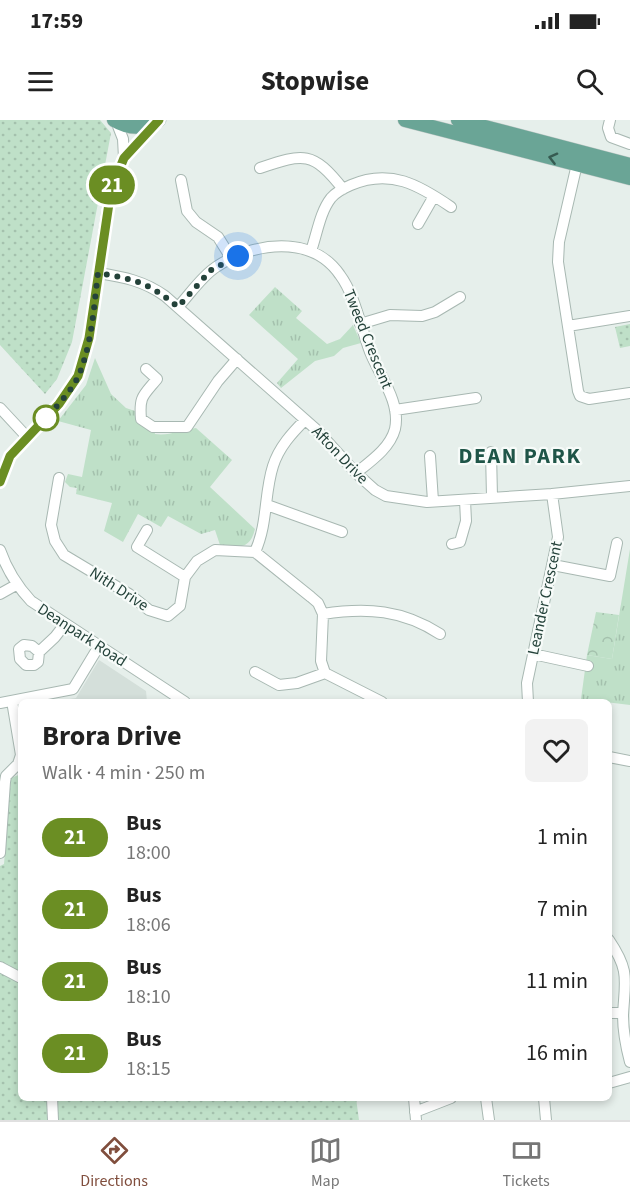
<!DOCTYPE html>
<html lang="en">
<head>
<meta charset="utf-8">
<style>
	body { margin:0; font-family:"Source Sans 3",sans-serif; background:#f2f2f2; color:#222; height:100vh; display:flex; flex-direction:column; font-size:22px; white-space:nowrap }
	* { box-sizing:border-box; margin:0 }
	p { font-size:20px; color:#767676 }
	.icon { flex:none; width:33px; height:33px; fill:none; stroke:currentColor; stroke-width:2; stroke-linecap:round; stroke-linejoin:round }
	.map { position:relative; flex:1; overflow:hidden }
	.details { position:absolute; left:18px; top:579px; width:594px; height:402px; display:flex; flex-direction:column; background:#fff; border-radius:9px; box-shadow:0 3px 9px #0003 }
	.details>* { flex:none }
	.badge { padding:0 12px; border-radius:20px; font-size:21px; line-height:39px }
	.you { position:absolute; width:30px; height:30px; margin:-15px; border:4px solid #fff; border-radius:50%; background:#1a73e8; box-shadow:0 0 0 9px #1a73e833 }
	.map>.badge { position:absolute; translate:-50% -50%; box-shadow:0 0 0 3px #fff }
	.round { display:grid; place-items:center; flex:none; width:63px; height:63px; border-radius:9px; background:#f2f2f2 }
	.summary { display:flex; align-items:center; justify-content:space-between; height:102px; padding:0 24px }
	h1 { font-size:28px; font-weight:700; line-height:45px }
	ul { padding:0; list-style:none }
	li { display:flex; align-items:center; gap:18px; height:72px; padding:0 24px }
	li div { flex:1 }
	li b { display:block; font-size:22px }
	li em { font-style:normal }
	li .badge { min-width:66px; font-weight:700; text-align:center }
	.status { display:flex; justify-content:space-between; align-items:center; height:42px; padding:0 30px; background:#fff; direction:ltr }
	.status svg { height:16px; fill:currentColor }
	header { display:flex; justify-content:space-between; align-items:center; height:78px; padding:0 24px; background:#fff; font-size:27px; font-weight:700 }
	.dock { display:flex; justify-content:space-around; align-items:center; height:84px; border-top:2px solid #e0e0e0; background:#fff; font-size:16px; color:#767676 }
	.dock a { display:grid; justify-items:center; gap:3px }
	.dock .selected { color:#804e3d }
	.map>svg:first-child { display:block }
</style>
</head>
<body>
<div class="status"><b>17:59</b><svg viewBox="0 0 49 12"><path d="M0 12V9h3v3zM5 12V6h3v6zM10 12V3h3v9zM15 12V0h3v12zM26 1h20v11H26zM47 4h2v5h-2z"/></svg></div>
<header><svg class="icon" aria-label="menu" viewBox="0 0 24 24"><path d="M4 6h16M4 12h16M4 18h16"/></svg>Stopwise<svg class="icon" aria-label="search" viewBox="0 0 24 24"><circle cx="10" cy="10" r="6"/><path d="M15 15l6 6"/></svg></header>
<div class="map">
<svg width="630" height="1000" viewBox="0 0 630 1000">
	<defs>
		<pattern id="grass-tufts" width="24" height="20" patternUnits="userSpaceOnUse" patternTransform="scale(1.5)"><rect width="24" height="20" fill="#bfe0c8"/><path d="M3 7l-1-3M5 7V3M7 7l1-3M15 17l-1-3M17 17v-4M19 17l1-3" fill="none" stroke="#a4c1ad"/></pattern>
		<pattern id="forest-crowns" width="20" height="18" patternUnits="userSpaceOnUse" patternTransform="scale(1.5)"><rect width="20" height="18" fill="#bfe0c8"/><path d="M2 6a3 3 0 1 1 6 0M12 15a3 3 0 1 1 6 0" fill="none" stroke="#a4c1ad"/></pattern>
		<pattern id="park-dots" width="8" height="8" patternUnits="userSpaceOnUse" patternTransform="scale(1.5)"><rect width="8" height="8" fill="#bfe0c8"/><path d="M2 2h.1M6 6h.1" fill="none" stroke="#a4c1ad" stroke-width="1.8" stroke-linecap="round"/></pattern>
	</defs>
	<rect width="100%" height="100%" fill="#e6efeb"/>
	<path fill="#d4dfda" d="M 99,540 L 146,571 L 147,582 L 50,582 L 76,578 Z"/>
	<path fill="url(#grass-tufts)" d="M 275,167 L 302,191 L 296,198 L 327,224 L 340,219 L 353,205 L 361,223 L 343,228 L 334,236 L 315,241 L 281,268 L 277,263 L 298,239 L 249,195 Z
		M 95,238 L 111,274 L 126,288 L 135,291 L 140,300 L 154,309 L 155,314 C 169,316 181,310 196,308 L 232,340 L 210,367 L 255,409 C 250,430 239,427 220,425 L 215,410 L 201,414 L 168,396 L 161,407 L 138,394 L 123,422 L 104,411 L 112,383 L 76,374 L 77,368 L 70,367 L 65,362 L 68,354 L 82,357 L 91,310 L 58,301 L 86,265 Z
		M 630,429 L 630,585 L 581,579 L 587,535 L 612,539 Z"/>
	<path fill="url(#forest-crowns)" d="M 596,492 L 619,495 L 612,539 L 587,535 Z"/>
	<path fill="url(#park-dots)" d="M 0,0 L 100,0 L 111,13 L 72,222 L 57,259 L 45,274 L 0,225 Z
		M 630,204 L 630,226 L 620,228 L 615,207 Z
		M 21,654 L 21,978 L 356,978 L 359,1000 L 0,1000 L 0,746 L 4,744 L 11,658 Z"/>
	<g fill="none" stroke-linecap="round" stroke-linejoin="round">
		<defs>
			<path id="minor" d="M 610,0 L 608,8 L 611,17 L 630,24
				M 116,1 L 123,19 L 124,38
				M 577,44 L 559,122 L 558,142 L 578,271 L 580,276 L 589,279 L 630,273
				M 260,48 C 304,33 313,31 343,69
				M 181,60 L 187,91 L 196,102 L 218,117 L 231,138
				M 418,104 L 434,76
				M 311,131 C 317,114 320,92 331,78 C 336,72 344,68 351,65 C 390,48 419,65 451,87
				M 98,153 C 124,157 144,161 165,176 L 318,311 L 356,353 L 375,370 L 386,376 L 427,382 L 552,374 L 630,366
				M 178,187 C 190,174 202,156 216,147 C 253,122 312,114 340,155 C 355,175 361,208 370,232 C 379,255 401,282 395,309 C 390,328 371,341 356,353
				M 360,204 L 390,195 L 422,196 L 435,192 L 460,177
				M 568,206 L 630,196
				M 146,249 L 157,259 C 143,276 139,276 141,299 L 153,307 L 187,307 L 218,261 L 237,239
				M 0,288 L 27,317
				M 395,290 L 476,278
				M 305,300 C 292,313 279,327 273,346 C 264,374 268,403 255,432 L 311,477 L 318,483 L 323,494 C 367,487 403,490 440,514
				M 491,332 L 492,377
				M 430,336 L 433,381
				M 59,358 L 51,405 L 55,421 L 64,435 L 129,474 L 149,490 L 168,496 L 180,486 L 185,457 L 197,441 L 215,430 L 255,432
				M 0,362 L 10,336 L 59,284 L 78,256 L 89,218 L 110,70 L 124,38 L 156,3
				M 267,385 L 342,412
				M 147,410 L 137,427 L 185,457
				M 452,424 L 460,422 L 466,401 L 465,380
				M 0,430 C 7,450 16,465 31,481 L 185,582
				M 553,445 L 610,456 L 617,423
				M 0,474 L 16,465
				M 323,494 L 321,541 L 325,553 L 382,582
				M 39,532 L 32,526 L 24,525 L 19,529 L 20,539 L 26,545 L 34,545 L 38,542 L 39,532 L 55,517 L 65,504
				M 533,534 L 588,546
				M 255,552 L 279,565 L 297,563 L 325,553
				M 12,581 L 21,635
				M 528,582 L 527,563 L 558,417 L 552,374
				M 0,583 L 73,569 L 99,526
				M 609,637 L 630,641
				M 0,733 L 5,662 L 6,656 L 18,644 L 21,635
				M 609,820 C 630,851 625,859 623,895 C 623,910 626,927 630,942
				M 0,847 L 21,858
				M 609,893 L 623,893
				M 609,963 L 630,957
				M 52,978 L 53,1000
				M 414,978 L 416,1000
				M 486,978 L 489,1000
				M 544,978 L 546,1000
				M 415,992 L 451,978"/>
			<path id="major" d="M 114,0 C 129,9 144,9 159,0
				M 405,0 L 630,58
				M 458,0 L 630,45"/>
		</defs>
		<use href="#minor" stroke="#a8b8b2" stroke-width="12"/>
		<use href="#major" stroke="#c2cac8" stroke-width="15"/>
		<use href="#minor" stroke="#fff" stroke-width="10"/>
		<use href="#major" stroke="#6aa596" stroke-width="14"/>
	</g>
	<defs><path id="oneway-chevron" d="M-2-3.5L2.5 0L-2 3.5" fill="none" stroke-width="1.6" stroke-linecap="round" stroke-linejoin="round" transform="scale(1.5)"/></defs>
	<use stroke="#365b51" href="#oneway-chevron" transform="translate(553 38) rotate(-166)"/>
	<g fill="none" stroke-linecap="round" stroke-linejoin="round">
		<defs>
			<path id="line" d="M 0,362 L 10,336 L 59,284 L 78,256 L 89,218 L 111,70 L 124,38 L 159,0"/>
		</defs>
		<use href="#line" stroke="#fff" stroke-width="14"/>
		<use href="#line" stroke="#6b8e23" stroke-width="9"/>
		<path stroke="#24423a" stroke-width="6" stroke-dasharray="0 10.8" d="M 46,298 L 44,300 C 56,287 71,272 79,255 C 92,223 94,186 98,153 C 135,159 149,163 178,187 L 211,150 L 238,136"/>
	</g>
	<circle fill="#fff" stroke="#6b8e23" stroke-width="3" cx="46" cy="298" r="12"/>
	<g text-anchor="middle" dominant-baseline="central" stroke-width="4.5" stroke-linejoin="round" paint-order="stroke">
		<g font-size="16" fill="#24423a" stroke="#f7fbf9">
			<text transform="translate(368 219) rotate(68)">Tweed Crescent</text>
			<text transform="translate(340 335) rotate(46)">Afton Drive</text>
			<text transform="translate(119 469) rotate(33)">Nith Drive</text>
			<text transform="translate(545 478) rotate(-78)">Leander Crescent</text>
			<text transform="translate(82 515) rotate(33)">Deanpark Road</text>
		</g>
		<g font-size="22" font-weight="bold" letter-spacing="1.5" fill="#1f5548" stroke="#f7fbf9">
			<text x="520" y="336">DEAN PARK</text>
		</g>
	</g>
</svg>
<div class="you" style="left:238px;top:136px"></div>
<b class="badge" style="left:112px;top:65px;background:#6b8e23;color:#fff">21</b>
<section class="details">
<div class="summary"><div><h1>Brora Drive</h1><p>Walk · 4 min · 250 m</p></div><a class="round"><svg class="icon" aria-label="heart" viewBox="0 0 24 24"><path d="M12 20l-8-8c-3-5 5-10 8-4 3-6 11-1 8 4z"/></svg></a></div>
<ul>
<li><span class="badge" style="background:#6b8e23;color:#fff">21</span><div><b>Bus</b><p>18:00</p></div><em>1 min</em></li>
<li><span class="badge" style="background:#6b8e23;color:#fff">21</span><div><b>Bus</b><p>18:06</p></div><em>7 min</em></li>
<li><span class="badge" style="background:#6b8e23;color:#fff">21</span><div><b>Bus</b><p>18:10</p></div><em>11 min</em></li>
<li><span class="badge" style="background:#6b8e23;color:#fff">21</span><div><b>Bus</b><p>18:15</p></div><em>16 min</em></li>
</ul>
</section>
</div>
<nav class="dock">
<a class="selected"><svg class="icon" aria-label="directions" viewBox="0 0 24 24"><path d="M12 3l9 9-9 9-9-9zM9 14v-3h6M13 9l2 2-2 2"/></svg>Directions</a>
<a><svg class="icon" aria-label="map" viewBox="0 0 24 24"><path d="M3 6l6-2 6 2 6-2v14l-6 2-6-2-6 2zM9 4v14M15 6v14"/></svg>Map</a>
<a><svg class="icon" aria-label="tickets" viewBox="0 0 24 24"><path d="M3 7h18v10H3zM15 7v10"/></svg>Tickets</a>
</nav>
</body>
</html>
